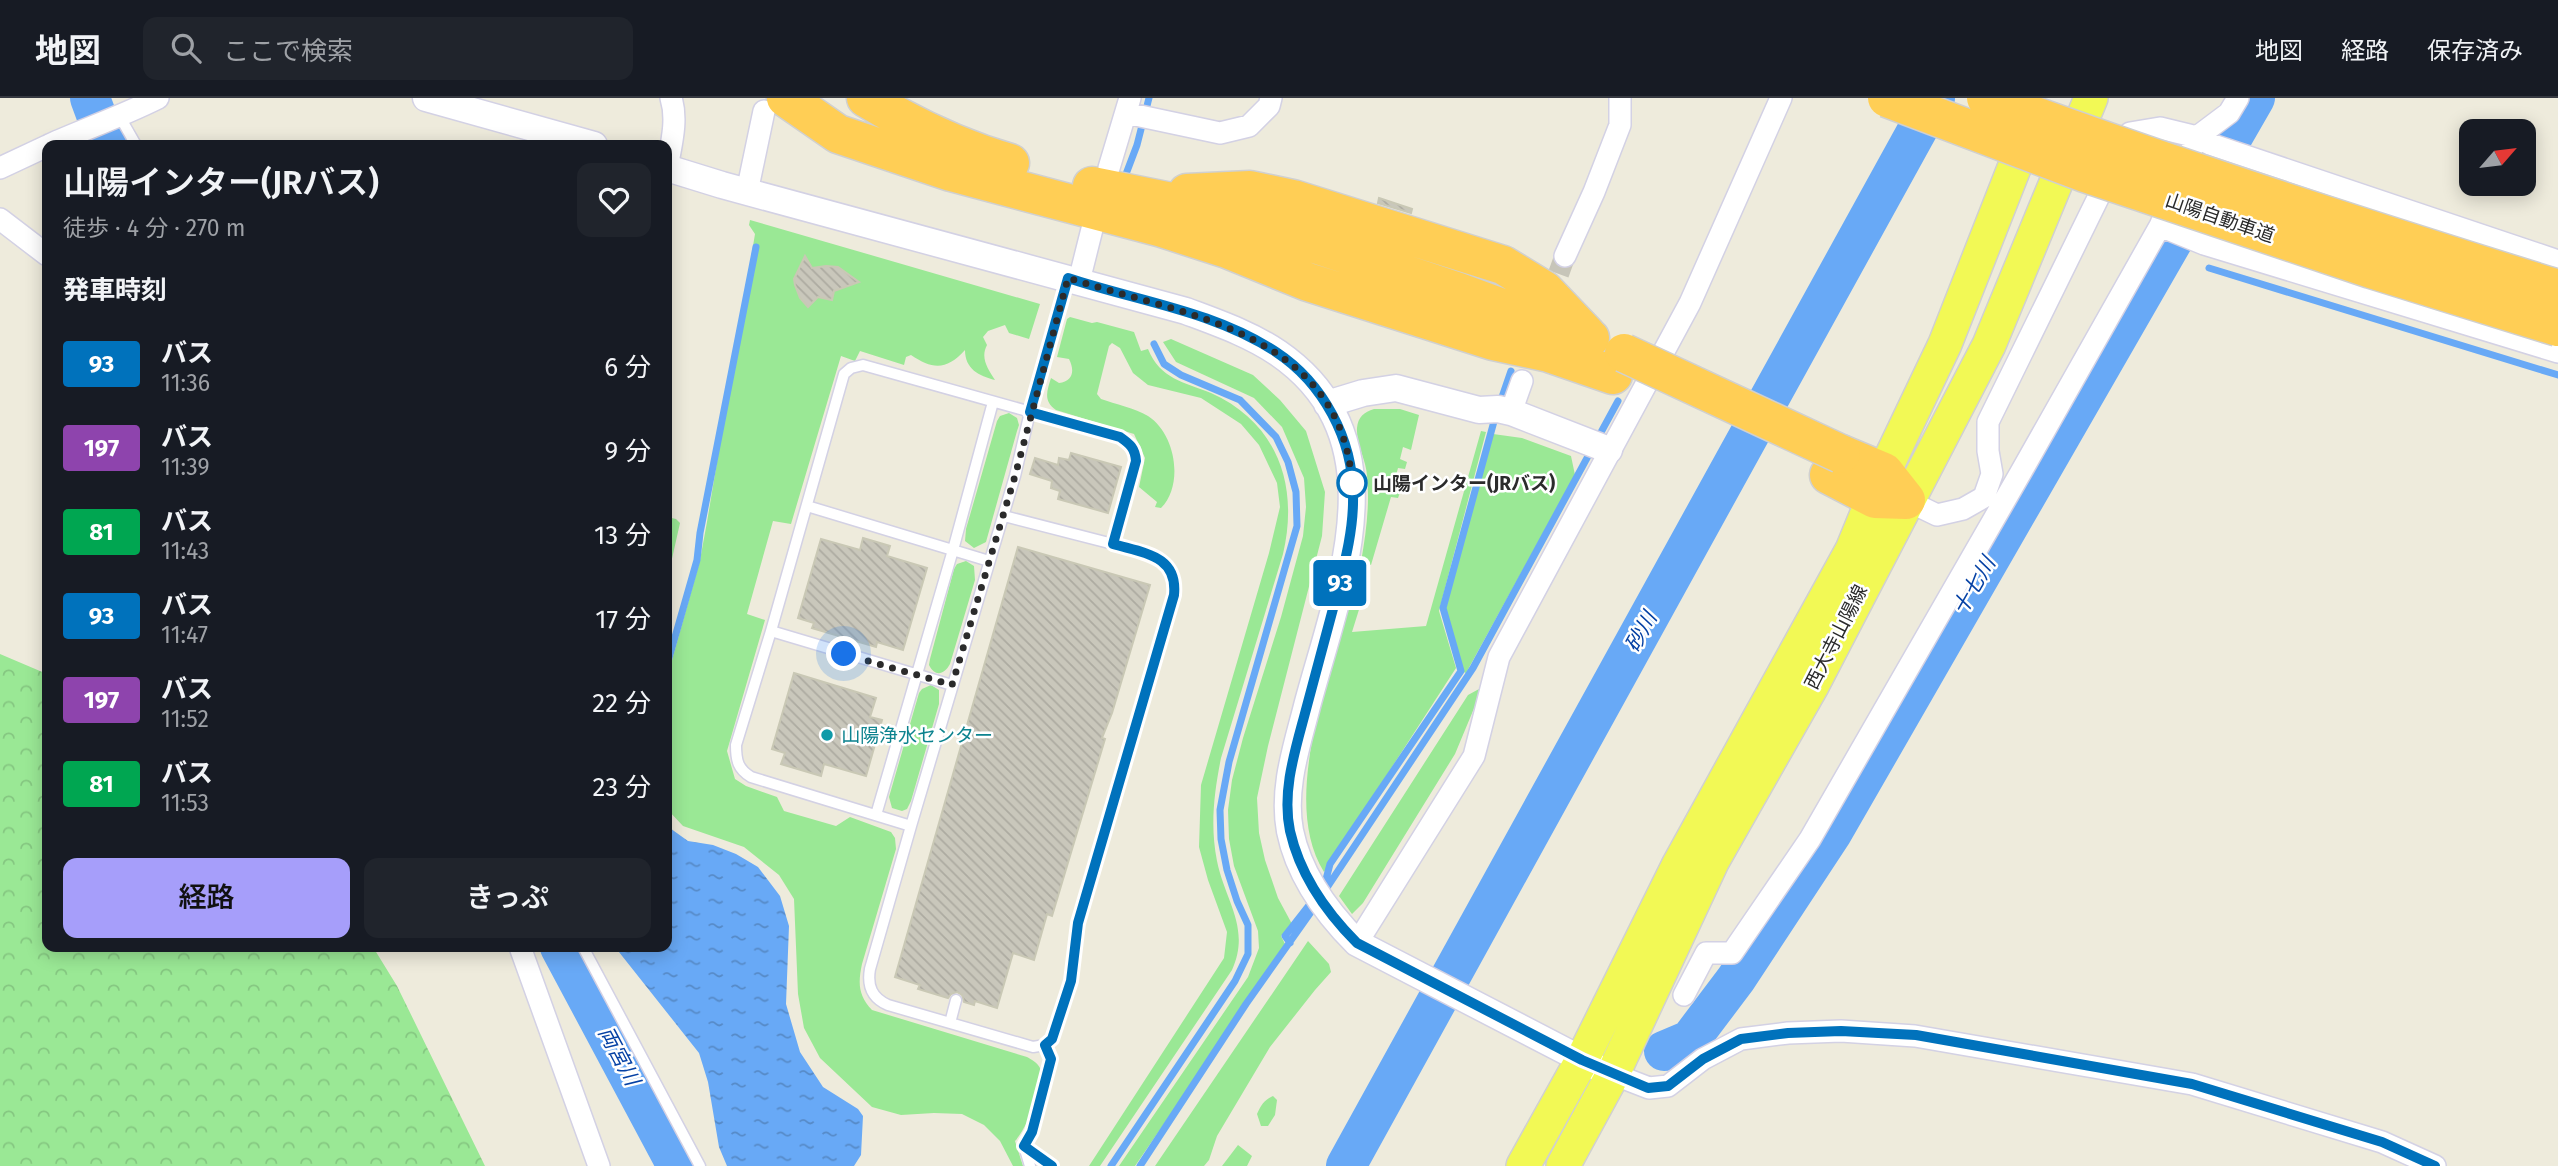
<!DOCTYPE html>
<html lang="ja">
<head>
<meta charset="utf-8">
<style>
	body { margin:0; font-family:"Fira Sans","Noto Sans JP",sans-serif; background:#20242c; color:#f1f3f6; height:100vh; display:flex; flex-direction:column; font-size:26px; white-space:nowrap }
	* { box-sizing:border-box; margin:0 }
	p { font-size:23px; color:#9ea1a6 }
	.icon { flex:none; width:38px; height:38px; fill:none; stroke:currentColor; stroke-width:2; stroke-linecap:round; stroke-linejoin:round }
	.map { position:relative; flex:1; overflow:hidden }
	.sheet { position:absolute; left:42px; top:42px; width:630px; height:812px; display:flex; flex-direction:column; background:#171b24; border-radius:14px; box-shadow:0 4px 18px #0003 }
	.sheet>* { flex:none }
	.badge { padding:0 14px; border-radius:5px; font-size:24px; line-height:46px }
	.needle { width:46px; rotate:62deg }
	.controls { position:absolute; left:2459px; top:21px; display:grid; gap:14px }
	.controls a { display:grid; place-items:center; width:77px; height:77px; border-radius:14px; background:#171b24; box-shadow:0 4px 18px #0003; font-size:35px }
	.you { position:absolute; width:35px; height:35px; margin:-18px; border:5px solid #fff; border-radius:50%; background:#1a73e8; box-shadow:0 0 0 10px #1a73e833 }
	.map>.badge { position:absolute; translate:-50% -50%; box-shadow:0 0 0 4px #fff }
	h2 { padding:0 21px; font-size:26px; line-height:63px }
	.round { display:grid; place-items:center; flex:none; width:74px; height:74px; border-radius:14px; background:#20242c }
	.headline { display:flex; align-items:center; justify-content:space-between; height:119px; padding:0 21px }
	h1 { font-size:33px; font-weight:600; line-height:52px }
	.button { display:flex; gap:14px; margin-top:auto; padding:14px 21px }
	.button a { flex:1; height:80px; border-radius:14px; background:#a69efa; color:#111; font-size:28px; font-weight:600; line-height:80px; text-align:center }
	.button a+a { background:#20242c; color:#f1f3f6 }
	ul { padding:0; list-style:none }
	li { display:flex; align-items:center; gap:21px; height:84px; padding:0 21px }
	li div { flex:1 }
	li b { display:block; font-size:26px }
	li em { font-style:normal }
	li .badge { min-width:77px; font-weight:700; text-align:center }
	header { display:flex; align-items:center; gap:42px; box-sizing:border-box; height:98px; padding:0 35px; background:#171b24; border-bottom:2px solid #363941 }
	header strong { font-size:33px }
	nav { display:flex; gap:38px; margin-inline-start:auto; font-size:24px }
	.search { width:490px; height:63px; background:#20242c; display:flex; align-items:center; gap:18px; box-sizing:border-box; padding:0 24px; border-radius:14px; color:#9ea1a6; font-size:26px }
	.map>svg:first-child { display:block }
</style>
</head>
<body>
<header>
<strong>地図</strong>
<div class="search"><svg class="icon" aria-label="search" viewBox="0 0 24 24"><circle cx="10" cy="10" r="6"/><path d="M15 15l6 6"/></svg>ここで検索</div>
<nav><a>地図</a><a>経路</a><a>保存済み</a></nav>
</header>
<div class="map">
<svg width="2558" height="1068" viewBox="0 0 2558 1068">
	<defs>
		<pattern id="forest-crowns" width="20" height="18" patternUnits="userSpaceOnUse" patternTransform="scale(1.75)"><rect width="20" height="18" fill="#9ae895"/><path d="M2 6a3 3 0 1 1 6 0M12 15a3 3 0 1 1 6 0" fill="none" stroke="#85c781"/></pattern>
		<pattern id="water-ripples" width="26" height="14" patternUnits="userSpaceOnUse" patternTransform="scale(1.75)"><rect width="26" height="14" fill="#68a9f6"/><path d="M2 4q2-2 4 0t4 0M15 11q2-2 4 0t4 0" fill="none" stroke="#568ac7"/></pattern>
		<pattern id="building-back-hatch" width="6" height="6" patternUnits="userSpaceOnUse" patternTransform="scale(1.75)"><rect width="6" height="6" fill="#c9c7bb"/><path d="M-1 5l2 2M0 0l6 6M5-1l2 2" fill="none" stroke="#adaba1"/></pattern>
	</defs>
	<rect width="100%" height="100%" fill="#eeebdc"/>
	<path fill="#9ae895" d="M 750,122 L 1040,206 L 1029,241 L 1009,235 L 1005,227 L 988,233 L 983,239 L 987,247 C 980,260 988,271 995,282 C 979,278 965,271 965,252 C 947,272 933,272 911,257 L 906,259 L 904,267 L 860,253 L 855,263 L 841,258 L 791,426 L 773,423 L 747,516 L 765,522 L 727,653 L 735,681 L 746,688 L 777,699 L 784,713 L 836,728 L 850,719 L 891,734 L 895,740 L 896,751 L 862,866 C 858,885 858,897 872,912 L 1027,959 C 1032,962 1037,964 1040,970 C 1047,985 1026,1032 1015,1043 L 1023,1068 L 1013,1068 L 1000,1043 L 984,1027 L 962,1016 L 934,1015 L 901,1017 L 872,1009 L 820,960 L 804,930 L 798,896 L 794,801 L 779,777 L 744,749 L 683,728 L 667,711 L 667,580 L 700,462 L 707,424 L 755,136 L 749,127 Z
		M 1070,219 L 1092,225 L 1097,224 L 1134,234 L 1141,253 L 1148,251 C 1160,281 1184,284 1211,295 C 1278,325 1299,388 1283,456 L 1221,660 C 1214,695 1210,728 1217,763 C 1225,803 1251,830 1232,872 L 1100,1068 L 1089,1068 L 1224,860 L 1227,834 L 1208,782 L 1199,749 L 1201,687 L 1269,455 L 1280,409 L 1277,385 L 1259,347 L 1241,326 L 1201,300 L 1148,287 L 1133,275 L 1120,250 L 1112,245 L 1109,248 L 1097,296 L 1101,301 C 1115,306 1135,310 1148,318 C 1176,336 1184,387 1161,410 L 1155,409 L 1157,404 L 1139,389 L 1145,360 L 1134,336 L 1056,312 C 1043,303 1047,293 1051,280 L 1059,285 C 1073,283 1075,273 1069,261 L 1057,259 L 1067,221 Z
		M 1171,241 L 1253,277 L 1280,302 L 1306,333 L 1325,394 L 1322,438 L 1268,648 L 1257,700 L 1259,735 L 1265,762 L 1278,800 L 1292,826 L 1281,838 L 1286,848 L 1135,1068 L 1119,1068 L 1248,879 L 1259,850 L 1258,833 L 1234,768 L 1229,741 L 1228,712 L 1232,682 L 1243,640 L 1281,519 L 1303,438 L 1306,409 L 1304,380 L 1282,329 L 1254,300 L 1176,264 L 1163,244 Z
		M 1374,311 L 1400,311 L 1419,317 L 1411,352 L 1403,349 L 1400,361 L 1407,364 L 1405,371 L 1398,370 L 1393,389 L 1401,392 L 1398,400 L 1391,399 L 1371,467 L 1361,464 C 1366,435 1370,407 1367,377 C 1366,362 1356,345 1357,330 C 1358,319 1364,314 1374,311 Z
		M 1009,315 L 1017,320 L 1019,327 L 1017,333 L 986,444 L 974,450 L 965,443 L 966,431 L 997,323 L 1000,318 Z
		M 1481,333 L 1486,334 L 1439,513 L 1456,570 L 1324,774 C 1279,702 1331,574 1352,498 L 1362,502 L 1352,534 L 1426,528 Z
		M 1493,336 L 1522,340 L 1571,358 L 1575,377 L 1466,575 L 1461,573 L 1444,508 L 1490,338 Z
		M 667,419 L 676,421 L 680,425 L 667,483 Z
		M 966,463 L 974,468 L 975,482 L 950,566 C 944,577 935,579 929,567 L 930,561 L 954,471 L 957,466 Z
		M 931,587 L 939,592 L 939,606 L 911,703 L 907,711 L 902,713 L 892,710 L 889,699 L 919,595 L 922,591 Z
		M 1479,591 L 1480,596 L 1455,656 L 1363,805 L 1352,816 L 1339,798 L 1468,597 Z
		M 1308,843 L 1329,866 L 1331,874 L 1315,892 L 1270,949 L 1217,1038 L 1209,1062 L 1204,1068 L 1155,1068 Z
		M 1273,998 L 1277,1002 L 1275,1017 L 1268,1028 L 1261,1028 L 1257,1016 C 1261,1007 1264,1002 1273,998 Z
		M 1238,1047 L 1252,1058 L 1247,1068 L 1222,1068 Z"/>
	<path fill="url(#forest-crowns)" d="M 0,556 L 47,576 L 47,849 L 373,849 L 397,888 L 485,1068 L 0,1068 Z"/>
	<path fill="url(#water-ripples)" d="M 667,728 L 688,743 L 713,747 L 736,756 L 758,769 L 780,798 L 789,828 L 786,906 L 800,954 L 823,989 L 858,1011 L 863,1018 L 861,1057 L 854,1068 L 727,1068 L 719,1049 L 708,984 L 699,955 L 615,849 L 667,849 Z"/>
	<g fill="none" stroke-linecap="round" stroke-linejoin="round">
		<path stroke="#68a9f6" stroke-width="7" d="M 1126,76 L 1137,47 L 1149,0
			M 2209,170 L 2558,277
			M 1500,305 L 1511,273
			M 667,567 L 697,462 L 700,435 L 756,149
			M 1324,789 L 1330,766 L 1461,573 L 1443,510 L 1496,316
			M 1324,794 L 1473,570 L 1618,303
			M 1290,845 L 1285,838 L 1314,801
			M 1111,1068 L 1235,883 L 1248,856 L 1248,827 L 1237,803 L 1227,772 L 1221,741 L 1220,712 L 1229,664 L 1297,428 L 1296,394 L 1288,364 L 1276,339 L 1240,302 L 1181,277 L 1164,266 L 1154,246
			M 1140,1068 L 1246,906 L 1316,807"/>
		<path stroke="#68a9f6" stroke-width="40" d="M 90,0 L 97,19 L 116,47
			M 560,849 L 677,1068
			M 1664,953 L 1690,942 L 1736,881 L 1832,735 L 2255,0
			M 1346,1068 L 1935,0"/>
	</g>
	<path fill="url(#building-back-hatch)" stroke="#c9c8b5" stroke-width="2" d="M 1379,100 L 1412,111 L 1411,115 L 1378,105 Z
		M 805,158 L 812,170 L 826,168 L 838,169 L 859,184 L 834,193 L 832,202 L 818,199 L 808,209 L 800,200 L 795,187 L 794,181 Z
		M 1071,355 L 1121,369 L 1108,415 L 1058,401 L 1060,393 L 1051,390 L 1052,383 L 1030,376 L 1035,360 L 1058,367 L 1059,360 L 1069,362 Z
		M 863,440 L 890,448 L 887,458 L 927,470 L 903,552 L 877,544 L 876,549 L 812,530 L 814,525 L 798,520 L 821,441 L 860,452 Z
		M 1018,449 L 1150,487 L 1112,615 L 1102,640 L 1105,641 L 1052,818 L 1047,816 L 1034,862 L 1013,855 L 997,910 L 975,903 L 974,907 L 964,904 L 962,897 L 957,894 L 951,896 L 948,900 L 918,891 L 920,887 L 895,879 Z
		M 794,575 L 876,600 L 870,619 L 882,622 L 866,678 L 824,666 L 821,678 L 781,666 L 785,655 L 772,651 Z"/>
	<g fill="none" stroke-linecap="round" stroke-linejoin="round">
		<path stroke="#c7c5b9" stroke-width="21" stroke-dasharray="21 10" stroke-linecap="butt" d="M 1548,205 L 1565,158"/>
		<defs>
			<path id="service" d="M 120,19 L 136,47
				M 807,408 L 989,463
				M 1004,418 L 1113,446 L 1136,363 L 1135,352 L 1120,339 L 863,267 L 851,270 L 844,276 L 771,533 L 736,647 C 736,663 738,671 751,679 L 911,728 L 1015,378 L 1030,314 L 1067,182
				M 771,533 L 952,587
				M 876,717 L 953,452 L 993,304
				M 911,728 L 870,871 C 867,888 872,900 888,907 L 1033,949 L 1045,947 L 1052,941 L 1071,883 L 1078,825 L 1174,497 C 1179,457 1143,455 1113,446
				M 583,849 L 700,1068
				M 950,925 L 956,902
				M 1024,1048 L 1052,1068
				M 1030,1068 L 1024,1048 L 1032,1034 L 1051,961 L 1045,947"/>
			<path id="minor" d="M 1126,15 L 1220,35 L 1249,28 L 1269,8 L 1271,0
				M 49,47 C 85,31 122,18 158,0
				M 0,70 L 47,48
				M 667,70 C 671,47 678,22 671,0
				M 1109,70 L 1130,0
				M 747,94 L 764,13
				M 0,121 L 47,157
				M 2160,128 L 2204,146 L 2558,254
				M 1565,158 L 1594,94 L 1620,27 L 1620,0
				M 1079,183 L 1092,131
				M 1511,314 L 1522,283
				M 1906,402 L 1937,417 L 1963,411 L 1984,399 L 1992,376 L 1988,353 L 1988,324 L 2130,35 L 2160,30 L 2197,39 L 2210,46 L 2558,163
				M 1357,845 L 1474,658 L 1499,559 L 1690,205 L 1781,0
				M 520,849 L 599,1068
				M 1684,897 L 1706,855 L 1732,855 L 1810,741 L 2021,374 L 2160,128 L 2197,39 L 2229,15 L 2238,0
				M 1613,976 L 1649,990 L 1668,988 L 1703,961 L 1741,941 L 1788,935 L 1841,933 L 1915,938 L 2192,986 L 2382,1044 L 2435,1068"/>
			<path id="tertiary" d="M 426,0 L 594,47
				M 667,70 L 722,87 L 1186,213 C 1218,225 1250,236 1278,255 C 1403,341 1338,491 1307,608 C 1297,648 1282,690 1290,733 C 1299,777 1326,814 1357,845 L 1598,970
				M 1327,306 L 1363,295 L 1396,290 L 1479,312 L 1498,311 L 1511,314 L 1609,352"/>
			<path id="primary" d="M 1523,1068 L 1582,962 L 1678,768 L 1852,452 L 1884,374 L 1945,246 L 2031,27
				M 1563,1068 L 1613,976 L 1713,762 L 1813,586 L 1989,247 L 2091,0"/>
			<path id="motorway" d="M 786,0 L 838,36 L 951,74 L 1162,130 L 1227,151 L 1308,184 L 1493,243 L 1549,255 L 1613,277
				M 866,0 C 912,28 958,50 1010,65
				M 1092,88 L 1216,113 L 1459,194 L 1559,231 L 1590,240
				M 1187,95 L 1250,92 L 1293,101 L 1503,167 L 1544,192 L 1587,237
				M 1841,356 L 1884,374 L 1906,402
				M 1829,377 L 1875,401 L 1906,402"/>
		</defs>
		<use href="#service" stroke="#d3d1e4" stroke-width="13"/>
		<use href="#minor" stroke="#d3d1e4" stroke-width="24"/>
		<use href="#tertiary" stroke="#d3d1e4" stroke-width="29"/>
		<use href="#primary" stroke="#d0d0d0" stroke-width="36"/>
		<use href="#motorway" stroke="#d0d0d0" stroke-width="41"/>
		<use href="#service" stroke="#fff" stroke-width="10"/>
		<use href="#minor" stroke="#fff" stroke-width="21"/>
		<use href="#tertiary" stroke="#fff" stroke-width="26"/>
		<use href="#primary" stroke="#f2f955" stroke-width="33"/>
		<use href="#motorway" stroke="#ffce55" stroke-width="38"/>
		<defs>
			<path id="motorway-bridge" d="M 1887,0 L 2085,75 L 2371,171 L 2558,229
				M 1986,0 C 2175,70 2366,131 2558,191
				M 1624,255 L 1841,356"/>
		</defs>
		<use href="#motorway-bridge" stroke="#d0d0d0" stroke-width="41" stroke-linecap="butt"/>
		<use href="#motorway-bridge" stroke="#ffce55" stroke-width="38"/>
	</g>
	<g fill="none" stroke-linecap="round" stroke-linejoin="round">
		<defs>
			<path id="line" d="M 1052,1068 L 1024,1048 L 1032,1034 L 1051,961 L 1045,947 L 1052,941 L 1071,883 L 1078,825 L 1174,497 C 1178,457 1143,455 1113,446 L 1136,363 C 1135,350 1130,346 1120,339 L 1030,314 L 1068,180 C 1137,203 1214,213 1276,254 C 1323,285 1353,341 1353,397 C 1354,434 1343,471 1334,507 C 1324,544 1314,582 1304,619 C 1294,656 1282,695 1290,733 C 1300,777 1326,814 1357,845 L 1582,962 L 1648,990 L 1668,988 L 1703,961 L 1741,941 L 1788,935 L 1841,933 L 1916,937 L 2192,986 L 2382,1044 L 2435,1068"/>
		</defs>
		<use href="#line" stroke="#fff" stroke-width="16"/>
		<use href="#line" stroke="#0072bc" stroke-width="10"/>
		<path stroke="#2b2b2b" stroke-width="7" stroke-dasharray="0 12.6" d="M 844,556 L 952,587 L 1015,378 L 1068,180 C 1182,217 1341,233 1352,385"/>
	</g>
	<circle fill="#fff" stroke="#0072bc" stroke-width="3.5" cx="1352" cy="385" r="14"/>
	<circle fill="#0f9aa8" stroke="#fff" stroke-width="2.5" cx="827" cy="637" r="7"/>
	<g text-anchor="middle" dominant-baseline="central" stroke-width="5" stroke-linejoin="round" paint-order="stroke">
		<g font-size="19" fill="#2b2b2b" stroke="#fff">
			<text transform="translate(2220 120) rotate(19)">山陽自動車道</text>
			<text transform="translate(1836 539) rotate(-63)">西大寺山陽線</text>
		</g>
		<g font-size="19" font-weight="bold" fill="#2b2b2b" stroke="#fff" text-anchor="start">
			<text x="1373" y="385">山陽インター(JRバス)</text>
		</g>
		<g font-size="19" fill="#0d838f" stroke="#fff" text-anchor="start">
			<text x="841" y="637">山陽浄水センター</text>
		</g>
		<g font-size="21" font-style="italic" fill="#0541a4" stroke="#fff">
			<text transform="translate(1974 488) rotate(-60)">十七川</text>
			<text transform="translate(1641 534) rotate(-61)">砂川</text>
			<text transform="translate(619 958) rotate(62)">両宮川</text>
		</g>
	</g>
</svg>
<div class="controls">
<a><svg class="needle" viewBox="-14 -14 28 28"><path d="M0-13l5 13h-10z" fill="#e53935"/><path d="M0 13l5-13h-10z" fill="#9ea1a6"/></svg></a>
</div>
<div class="you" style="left:844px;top:556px"></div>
<b class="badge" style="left:1340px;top:485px;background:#0072bc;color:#fff">93</b>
<section class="sheet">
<div class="headline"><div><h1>山陽インター(JRバス)</h1><p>徒歩 · 4 分 · 270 m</p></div><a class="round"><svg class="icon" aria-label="heart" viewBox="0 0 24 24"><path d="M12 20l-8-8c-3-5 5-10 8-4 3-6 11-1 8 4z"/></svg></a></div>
<h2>発車時刻</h2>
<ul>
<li><span class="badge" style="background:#0072bc;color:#fff">93</span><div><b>バス</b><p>11:36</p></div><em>6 分</em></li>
<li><span class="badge" style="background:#8e44ad;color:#fff">197</span><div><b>バス</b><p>11:39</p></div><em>9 分</em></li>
<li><span class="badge" style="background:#00a651;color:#fff">81</span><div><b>バス</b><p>11:43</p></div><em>13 分</em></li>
<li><span class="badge" style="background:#0072bc;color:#fff">93</span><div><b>バス</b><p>11:47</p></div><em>17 分</em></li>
<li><span class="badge" style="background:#8e44ad;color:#fff">197</span><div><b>バス</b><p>11:52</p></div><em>22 分</em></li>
<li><span class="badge" style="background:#00a651;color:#fff">81</span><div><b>バス</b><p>11:53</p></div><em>23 分</em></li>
</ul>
<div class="button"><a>経路</a><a>きっぷ</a></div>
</section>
</div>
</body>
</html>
